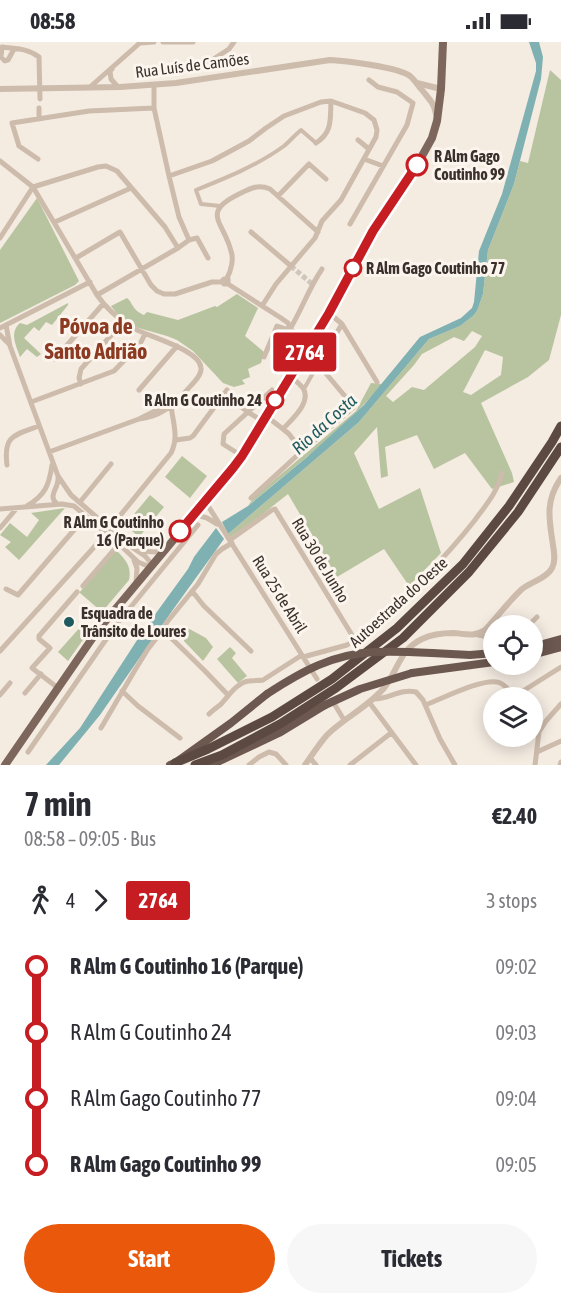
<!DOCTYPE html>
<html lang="en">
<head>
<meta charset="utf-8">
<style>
	body { margin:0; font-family:"Asap Condensed",sans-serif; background:#f7f7f7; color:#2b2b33; height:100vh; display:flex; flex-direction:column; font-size:22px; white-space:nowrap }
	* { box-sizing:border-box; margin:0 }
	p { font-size:20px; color:#7c7c81 }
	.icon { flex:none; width:33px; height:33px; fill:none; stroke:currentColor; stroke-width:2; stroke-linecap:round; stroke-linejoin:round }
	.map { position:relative; height:723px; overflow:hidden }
	.side { display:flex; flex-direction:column; background:#fff; flex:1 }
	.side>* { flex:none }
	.badge { padding:0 12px; border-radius:4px; font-size:21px; line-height:39px }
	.tools { position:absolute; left:483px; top:573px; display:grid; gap:12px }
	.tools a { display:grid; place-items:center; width:60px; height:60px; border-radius:50%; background:#fff; box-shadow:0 3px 15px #0003; font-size:30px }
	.map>.badge { position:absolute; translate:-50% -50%; box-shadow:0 0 0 3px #fff }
	.legs { display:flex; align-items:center; gap:9px; height:66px; padding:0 24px; font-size:20px }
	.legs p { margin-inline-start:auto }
	.summary { display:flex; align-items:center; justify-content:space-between; height:102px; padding:0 24px }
	h1 { font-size:33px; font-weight:700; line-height:45px }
	.cta { display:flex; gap:12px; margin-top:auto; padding:12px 24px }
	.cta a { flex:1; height:69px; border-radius:36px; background:#ea580c; color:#fff; font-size:24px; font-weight:700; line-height:69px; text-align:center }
	.cta a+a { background:#f7f7f7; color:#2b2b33 }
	ul { padding:0 24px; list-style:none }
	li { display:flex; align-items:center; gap:21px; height:66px; font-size:22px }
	li i { display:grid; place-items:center; width:9px; height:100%; margin:0 8px; background:currentColor }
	li i::after { content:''; width:15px; height:15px; margin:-8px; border:4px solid; border-radius:50%; background:#fff }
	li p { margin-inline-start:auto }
	li:first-child i { background:linear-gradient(#0000 50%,currentColor 0) }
	li:last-child i { background:linear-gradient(currentColor 50%,#0000 0) }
	.status { display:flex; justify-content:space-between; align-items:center; height:42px; padding:0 30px; background:#fff; direction:ltr }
	.status svg { height:16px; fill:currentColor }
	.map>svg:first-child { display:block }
</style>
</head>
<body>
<div class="status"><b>08:58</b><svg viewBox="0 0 49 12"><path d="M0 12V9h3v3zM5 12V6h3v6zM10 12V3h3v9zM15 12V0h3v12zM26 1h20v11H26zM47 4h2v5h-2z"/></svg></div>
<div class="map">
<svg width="561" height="723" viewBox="0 0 561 723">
	<rect width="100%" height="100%" fill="#f4ebe1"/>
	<path fill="#b8c4a0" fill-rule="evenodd" d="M 550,28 L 561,38 L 561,273 L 549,318 L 528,335 L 481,361 L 512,431 L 514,440 L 492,447 L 465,411 L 434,427 L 417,393 L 385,405 L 388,434 L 381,436 L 377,385 L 354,411 L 379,467 L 420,446 L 441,511 L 409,544 L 384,507 L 337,535 L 288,452 L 255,478 L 230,495 L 228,492 L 359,380 L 429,297 L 460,284 L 473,274 L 477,269 L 483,252 L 488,208 L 514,142 L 520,119 L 528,121 ZM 472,289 L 482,294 L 475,305 L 424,348 L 412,345 L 393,360 L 386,354 L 414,323 L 422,312 L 454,295 L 464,299 ZM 485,308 L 503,315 L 501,333 L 471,353 L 463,350 Z
		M 37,156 L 79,239 L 75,243 L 0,281 L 0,208 Z
		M 237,252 L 258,266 L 245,294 L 264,310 L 261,321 L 248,327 L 250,335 L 242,338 L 245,342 L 234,345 L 223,341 L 193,309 L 177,298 L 167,294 L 135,285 L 118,273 L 111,264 L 127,256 C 134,262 131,267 144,273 L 147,270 L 178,278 L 215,264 L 217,265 Z
		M 68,261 L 68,263 L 52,283 L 46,280 L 39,289 L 34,285 L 24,296 L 41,312 L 37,315 L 27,307 L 20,315 C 16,303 9,291 20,281 L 27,283 Z
		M 371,341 L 382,342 C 344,388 294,425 248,464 L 254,455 L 356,369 Z
		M 182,414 L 207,434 L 190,456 L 165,435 Z
		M 150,453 L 164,465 L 139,495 L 125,483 Z
		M 65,466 L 19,518 L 5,505 L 11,500 L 0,493 L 10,481 L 27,495 L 39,478 L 31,471 Z
		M 116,508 C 125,517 132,524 129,538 L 102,570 L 80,551 L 79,551 Z
		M 83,582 L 90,588 L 68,619 L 58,610 Z
		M 184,584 L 206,596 L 213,605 L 203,619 L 184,599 Z
		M 230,605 L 236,611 L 232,616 L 247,634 L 238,641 L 217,617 Z"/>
	<path fill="#7fb0b2" d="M 529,0 L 539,0 L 543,15 L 541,37 L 514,142 L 488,208 L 483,252 L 477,269 L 473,274 L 460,284 L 429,297 L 359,380 L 228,492 L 222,480 L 248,464 L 306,416 L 364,363 L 420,295 L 461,276 L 472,266 L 474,260 L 479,209 L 502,152 L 536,29 L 536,21 Z
		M 216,486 L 224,497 L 172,569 L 100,673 L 59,723 L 46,723 L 80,686 L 143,589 L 188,527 L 194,515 Z"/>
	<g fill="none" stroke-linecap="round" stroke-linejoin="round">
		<path stroke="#cfc6bd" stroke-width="5" stroke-dasharray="5 2.5" stroke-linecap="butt" d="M 291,224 L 312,242"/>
		<path stroke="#cdbbac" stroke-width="4" d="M 220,164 L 201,162 L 196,148 C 226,136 258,123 284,104 C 290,99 295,93 301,88 L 316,101
			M 304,347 L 318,322"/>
		<path stroke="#cdbbac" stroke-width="5" d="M 163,0 L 193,0
			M 140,1 L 154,0
			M 14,7 L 8,18 L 5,19 L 1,15 L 2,5 C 15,7 28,6 39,15 L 40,57
			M 209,20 L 229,7 L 234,0
			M 112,27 L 110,29 L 111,37 L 117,44 L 120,45
			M 154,43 L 154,66 L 169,134 L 179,175 L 189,198
			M 90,45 L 141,0
			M 39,66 L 39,76
			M 358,98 L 369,107
			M 316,101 C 333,90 330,77 331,59
			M 38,117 L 19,104 L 12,81 L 89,69 L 154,66
			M 364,117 L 383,124
			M 0,119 L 33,145 L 97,253 C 106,266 117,276 131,285 C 145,294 200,307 201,326 C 202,334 191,343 186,349 C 173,364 159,375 139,377
			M 169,134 L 212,119 L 249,99 L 266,86 L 284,74 L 321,60 L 331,59 L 365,71 L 374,78 L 377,88 L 376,95 L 341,158 L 322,179 L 315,196 L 276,242 L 262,264
			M 278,154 L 309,122 L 326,137
			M 55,180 L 131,146
			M 350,182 L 407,83 L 413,61 L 397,50 L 378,45 L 369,38
			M 251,190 L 291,224
			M 0,196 L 33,145 L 98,125 L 106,124 L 117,129 L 165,185 L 178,206
			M 189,198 L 197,196 L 208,216
			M 76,216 L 120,190 L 151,243 L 157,249 L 164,252 L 175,252 L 212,240 L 223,240
			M 227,236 C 231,229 234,217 231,209 C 224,180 200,171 239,152 C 251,146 258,142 270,147 L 318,190
			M 228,242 L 228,237 L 224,237 L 222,239 L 224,242 L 228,242 L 281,276 L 288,281 L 290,287 L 310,301
			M 97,253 L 178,206 L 189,198
			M 329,271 L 342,282 L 377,340
			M 6,283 L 10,304 L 58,434 L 71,453 L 130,504 L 145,514 L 150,520 L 150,525
			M 0,286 L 90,240
			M 0,293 L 9,302
			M 264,315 L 277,284 L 286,287 L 290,287 C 302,267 309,246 322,227
			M 55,317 L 103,262
			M 81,342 L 79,336 L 81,327 L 114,290
			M 139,348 L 177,304
			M 31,360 L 114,329 L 140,302 L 145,292
			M 266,374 L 283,387 C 292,377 312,360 303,346 C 297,339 288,333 281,326 L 281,322 L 295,290
			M 283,387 L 289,392 L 302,409
			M 176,398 L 190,396 L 193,394 L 227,348 C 236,363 248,371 263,379
			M 49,410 L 139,377 L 157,368 L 163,368
			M 242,414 L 223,402 L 224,392 L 272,348
			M 7,423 C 3,393 15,393 39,384
			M 251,456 L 302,409 L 354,365 L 318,322 L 342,282
			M 205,459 L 317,637
			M 80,460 L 111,422
			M 57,462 C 47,454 59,446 58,436
			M 27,464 C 45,453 49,444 52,423
			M 0,467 L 62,462 L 74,464 L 119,502 L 138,520 L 150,525
			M 194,472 L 207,476 L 217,482
			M 0,486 L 17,466
			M 110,486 L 171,411 C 179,396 173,380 171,364
			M 230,498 L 272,468 L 275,467 L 355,598
			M 139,509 L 156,510 L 163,508
			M 134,518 L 137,526 L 136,541
			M 83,544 L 119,502
			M 6,547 L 18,553 L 86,474
			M 192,549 L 204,564 L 251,609
			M 528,584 L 537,575
			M 163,588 L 205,629 L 228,653
			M 478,593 L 494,596
			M 0,609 L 106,492
			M 303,615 L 347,603 L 355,598 C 400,561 439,524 475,478 C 486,463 498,449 502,431
			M 58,646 L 32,626 L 50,606 L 39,597 L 39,594 L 77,550
			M 122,649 L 138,664 L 180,696
			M 25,651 L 41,632
			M 0,653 L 10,641
			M 373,657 C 388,658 400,646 416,650 L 423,658 L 440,697 L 455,723
			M 369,660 L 416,723
			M 335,663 L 344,678
			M 425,663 C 442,657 480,637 497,640 C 504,641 510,649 515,654 L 561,625
			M 209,672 C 212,669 216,666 220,663 C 228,655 237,640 249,639 C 255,638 258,639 263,638 L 302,613
			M 101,686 L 135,628 L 148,607 L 162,589 L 167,580 L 198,542 L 216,512 L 222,507 L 232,501
			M 28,710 L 116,583 L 198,483
			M 537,710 L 561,699
			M 310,716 L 316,723
			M 249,723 L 259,715 L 269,710 L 276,712 L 286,723
			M 350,723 L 391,691
			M 535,723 L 539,690 L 546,679 L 561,662
			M 560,723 L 561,720"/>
		<path stroke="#cdbbac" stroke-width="6" d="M 417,41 L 441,47
			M 0,47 L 120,45 L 176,41 L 330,18 C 346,19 398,25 410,34 C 415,38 418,44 422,48 C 429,57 434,61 436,72
			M 305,723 C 312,713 319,702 327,693 C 344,676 368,665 384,646 C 398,629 399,608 422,597 C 432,592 443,591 454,591 C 465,592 475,595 485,588 C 497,575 509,559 522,547 C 531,540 547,536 552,526 C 556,519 554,510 553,503 C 549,477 545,459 561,436"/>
		<path stroke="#7d675c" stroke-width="8" d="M 5,723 L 98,588 L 237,422 L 329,271 L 373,189 L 417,123 L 432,96 L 437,79 L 441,47 L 443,0"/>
		<path stroke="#6c584f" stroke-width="8" d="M 532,605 L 561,597
			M 432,611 L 470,613 L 494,611
			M 532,613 L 561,605
			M 412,631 L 494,620
			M 170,723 L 175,721 L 231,681 L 267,652
			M 211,723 L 279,691 L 325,663"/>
		<path stroke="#5c4a42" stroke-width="9" d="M 175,721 L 208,707 L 272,675 L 332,637 L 397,586 L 463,522 L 509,464 L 552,400 L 561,384
			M 195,723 L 222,713 L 280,682 L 336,646 L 403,596 L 469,530 L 518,470 L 561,405"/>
		<path stroke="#6c584f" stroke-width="8" d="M 267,652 C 302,629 333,612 375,610 C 394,609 413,610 432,611
			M 325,663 L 360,647 L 412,631"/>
	</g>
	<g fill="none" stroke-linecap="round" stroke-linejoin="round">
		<defs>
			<path id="line-1" d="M 180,489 L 233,426 L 242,414 L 329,271 L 373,189 L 417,123"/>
		</defs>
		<use href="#line-1" stroke="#fff" stroke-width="14"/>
		<use href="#line-1" stroke="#c61d23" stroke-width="9"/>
	</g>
	<g fill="#fff" stroke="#c61d23" stroke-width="3">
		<circle cx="417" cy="123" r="10"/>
		<circle cx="353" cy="226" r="8"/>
		<circle cx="275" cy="358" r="8"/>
		<circle cx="180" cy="489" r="10"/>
	</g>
	<circle fill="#1f5a5e" stroke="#fbf5ee" stroke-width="2" cx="69" cy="580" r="6"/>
	<g text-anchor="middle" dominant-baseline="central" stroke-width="6" stroke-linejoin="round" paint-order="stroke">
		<g font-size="16" fill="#3b302b" stroke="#fbf5ee">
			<text transform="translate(192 23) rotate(-7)">Rua Luís de Camões</text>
			<text transform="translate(321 518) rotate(59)">Rua 30 de Junho</text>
			<text transform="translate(280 552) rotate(58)">Rua 25 de Abril</text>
			<text transform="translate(398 560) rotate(-42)">Autoestrada do Oeste</text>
		</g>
		<g font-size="16" font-weight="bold" fill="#3b302b" stroke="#fbf5ee" text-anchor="start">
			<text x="434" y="114">R Alm Gago<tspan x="434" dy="18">Coutinho 99</tspan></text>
			<text x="366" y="226">R Alm Gago Coutinho 77</text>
			<text x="262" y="358" text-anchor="end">R Alm G Coutinho 24</text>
			<text x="164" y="480" text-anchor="end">R Alm G Coutinho<tspan x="164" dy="18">16 (Parque)</tspan></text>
		</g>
		<g font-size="16" font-weight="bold" fill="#3b302b" stroke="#fbf5ee" text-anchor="start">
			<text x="81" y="571">Esquadra de<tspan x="81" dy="18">Trânsito de Loures</tspan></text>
		</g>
		<g font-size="18" font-style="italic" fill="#1f5a5e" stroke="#fbf5ee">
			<text transform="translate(324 382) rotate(-42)">Rio da Costa</text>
		</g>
		<g font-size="22" font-weight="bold" fill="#8c3b22" stroke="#fbf5ee">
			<text x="96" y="284">Póvoa de<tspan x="96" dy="25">Santo Adrião</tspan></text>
		</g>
	</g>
</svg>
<div class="tools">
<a><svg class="icon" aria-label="locate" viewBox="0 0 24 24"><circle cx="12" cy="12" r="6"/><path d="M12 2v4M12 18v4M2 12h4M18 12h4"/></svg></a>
<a><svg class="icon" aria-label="layers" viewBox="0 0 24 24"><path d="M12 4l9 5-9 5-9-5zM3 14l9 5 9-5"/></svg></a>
</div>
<b class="badge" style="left:305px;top:310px;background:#c61d23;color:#fff">2764</b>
</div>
<section class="side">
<div class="summary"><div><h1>7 min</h1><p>08:58 – 09:05 · Bus</p></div><b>€2.40</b></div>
<div class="legs"><svg class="icon" aria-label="walk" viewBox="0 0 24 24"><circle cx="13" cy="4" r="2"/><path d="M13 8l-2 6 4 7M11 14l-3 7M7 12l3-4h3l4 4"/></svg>4<svg class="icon" aria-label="forward" viewBox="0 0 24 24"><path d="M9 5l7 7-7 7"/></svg><b class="badge" style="background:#c61d23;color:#fff">2764</b><p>3 stops</p></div>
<ul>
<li><i style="color:#c61d23"></i><b>R Alm G Coutinho 16 (Parque)</b><p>09:02</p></li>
<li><i style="color:#c61d23"></i><span>R Alm G Coutinho 24</span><p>09:03</p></li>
<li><i style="color:#c61d23"></i><span>R Alm Gago Coutinho 77</span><p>09:04</p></li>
<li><i style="color:#c61d23"></i><b>R Alm Gago Coutinho 99</b><p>09:05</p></li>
</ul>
<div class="cta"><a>Start</a><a>Tickets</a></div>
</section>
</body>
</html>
